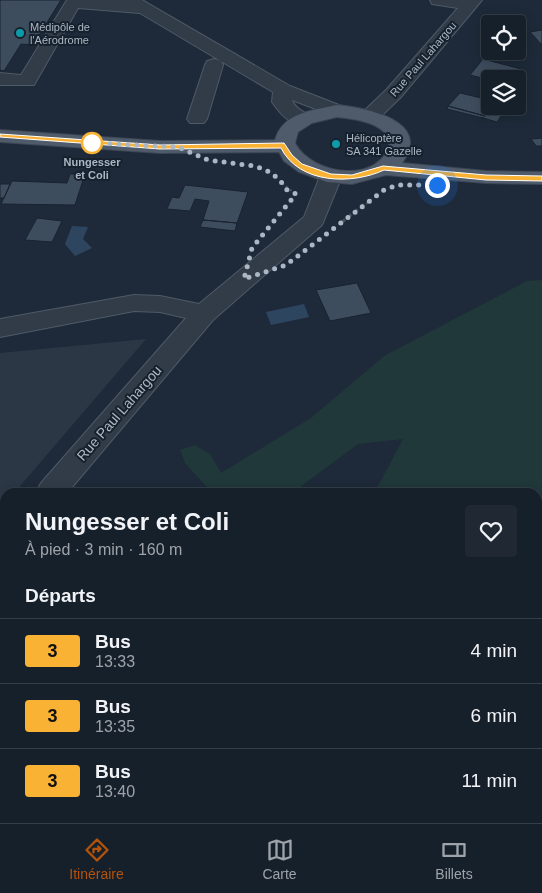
<!DOCTYPE html>
<html lang="fr">
<head>
<meta charset="utf-8">
<style>
	body { margin:0; font-family:Helvetica,sans-serif; background:#1f2833; color:#f1f3f6; height:100vh; display:flex; flex-direction:column; font-size:19px; white-space:nowrap }
	* { box-sizing:border-box; margin:0 }
	p { font-size:16px; color:#9ea3a9 }
	.icon { flex:none; width:28px; height:28px; fill:none; stroke:currentColor; stroke-width:2; stroke-linecap:round; stroke-linejoin:round }
	.map { position:relative; flex:1; overflow:hidden }
	.panel { position:absolute; left:0px; top:488px; width:542px; height:336px; display:flex; flex-direction:column; background:#16202b; border-radius:15px 15px 0 0; box-shadow:0 2px 12px #0003,0 0 0 1px #353e47 }
	.panel>* { flex:none }
	.badge { padding:0 10px; border-radius:4px; font-size:18px; line-height:32px }
	.buttons { position:absolute; left:481px; top:15px; display:grid; gap:10px }
	.buttons a { display:grid; place-items:center; width:45px; height:45px; border-radius:5px; background:#16202b; box-shadow:0 2px 12px #0003,0 0 0 1px #353e47; font-size:25px }
	.you { position:absolute; width:25px; height:25px; margin:-12px; border:4px solid #fff; border-radius:50%; background:#1a73e8; box-shadow:0 0 0 8px #1a73e833 }
	.map>.badge { position:absolute; translate:-50% -50%; box-shadow:0 0 0 2px #fff }
	h2 { padding:0 25px; font-size:19px; line-height:45px }
	.round { display:grid; place-items:center; flex:none; width:52px; height:52px; border-radius:5px; background:#1f2833 }
	.summary { display:flex; align-items:center; justify-content:space-between; height:85px; padding:0 25px }
	h1 { font-size:24px; font-weight:800; line-height:38px }
	ul { padding:0; list-style:none }
	li { display:flex; align-items:center; gap:15px; height:65px; padding:0 25px; border-top:1px solid #353e47 }
	li div { flex:1 }
	li b { display:block; font-size:19px }
	li em { font-style:normal }
	li .badge { min-width:55px; font-weight:700; text-align:center }
	.menu { display:flex; justify-content:space-around; align-items:center; height:70px; border-top:1px solid #353e47; background:#16202b; font-size:14px; color:#9ea3a9 }
	.menu a { display:grid; justify-items:center; gap:2px }
	.menu .selected { color:#b45309 }
	.map>svg:first-child { display:block }
</style>
</head>
<body>
<div class="map">
<svg width="542" height="823" viewBox="0 0 542 823">
	<rect width="100%" height="100%" fill="#1e2a39"/>
	<path fill="#2c3746" d="M 146,339 L 15,492 L 5,492 L 5,504 L 0,509 L 0,353 Z"/>
	<path fill="#20383a" d="M 542,280 L 542,823 L 179,823 L 179,819 L 538,819 L 538,492 L 375,492 L 403,439 L 358,444 L 296,490 L 283,492 L 211,492 L 185,463 L 180,450 L 195,445 L 210,454 L 221,473 L 311,418 L 384,356 L 527,281 Z"/>
	<path fill="#2e4560" d="M 72,226 L 88,227 L 83,239 L 92,248 L 75,256 L 65,244 Z
		M 304,304 L 309,317 L 271,325 L 266,312 Z"/>
	<path fill="#3e4d5e" stroke="#192330" d="M 0,0 L 61,0 L 33,45 L 21,44 L 4,71 L 0,70 Z
		M 542,30 L 542,45 L 530,32 Z
		M 483,59 L 521,69 L 514,79 L 490,80 L 470,75 Z
		M 460,93 L 490,100 L 490,106 L 508,106 L 497,122 L 483,118 L 485,116 L 448,106 Z
		M 448,106 L 485,116 L 483,118 L 447,109 Z
		M 542,138 L 542,146 L 536,146 L 531,139 Z
		M 70,174 L 85,174 L 75,205 L 1,204 L 12,181 L 67,183 Z
		M 0,184 L 10,184 L 4,198 L 0,198 Z
		M 185,185 L 248,192 L 237,223 L 203,220 L 209,201 L 195,199 L 190,211 L 167,209 L 172,197 L 179,198 Z
		M 37,218 L 62,221 L 52,242 L 25,240 Z
		M 203,220 L 237,223 L 235,231 L 200,227 Z
		M 357,283 L 371,313 L 330,321 L 316,290 Z"/>
	<g fill="none" stroke-linecap="round" stroke-linejoin="round">
		<defs>
			<path id="minor" d="M 67,0 L 142,0 L 290,86 L 344,107 L 347,111 L 344,115 L 337,117 L 292,100 C 295,110 306,111 312,119 L 309,123 C 292,128 281,115 272,102 L 273,92 L 140,13 L 78,8 L 34,85 L 0,85 L 0,73 L 21,75 Z
				M 430,0 L 482,0 L 401,97 L 377,120 L 363,120 L 360,116 L 363,112 L 387,89 L 458,8 L 432,4 Z
				M 214,59 L 221,61 L 223,65 L 207,119 L 204,123 L 190,123 L 187,119 L 205,65 L 207,61 Z
				M 331,170 L 339,171 L 342,176 L 322,225 L 213,320 L 68,492 L 36,492 L 41,483 L 186,318 L 160,312 L 134,311 L 0,337 L 0,319 L 134,295 L 160,296 L 199,304 L 304,217 L 320,176 L 323,171 Z
				M 5,533 L 5,564 L 0,566 L 0,534 Z"/>
			<path id="major" d="M 337,105 C 367,108 433,121 402,163 L 486,171 L 542,172 L 542,184 L 486,183 L 386,175 L 352,184 L 327,182 L 299,172 L 284,161 L 279,152 L 160,153 L 0,142 L 0,130 L 160,141 L 275,140 C 283,112 312,111 337,105 ZM 337,117 C 355,119 383,122 390,141 C 383,185 312,176 295,143 L 298,132 L 312,123 Z"/>
		</defs>
		<use href="#minor" stroke="#4f5a67" stroke-width="2"/>
		<use href="#major" stroke="#3b4553" stroke-width="2"/>
		<path stroke="#3d5558" stroke-width="2" stroke-dasharray="2.5 2.5" stroke-linecap="butt" d="M 282,183 L 295,194
			M 366,204 L 373,198"/>
		<path stroke="#3d5558" stroke-width="3" stroke-dasharray="4 4" stroke-linecap="butt" d="M 342,222 L 367,202"/>
		<use href="#minor" fill="#323c49" fill-rule="evenodd"/>
		<use href="#major" fill="#4f5b6a" fill-rule="evenodd"/>
	</g>
	<path fill="#f9b233" stroke="#fff" d="M 0,134 L 160,145 L 284,143 L 292,155 L 302,164 L 331,174 L 352,175 L 383,166 L 486,175 L 542,176 L 542,181 L 486,180 L 384,170 C 352,185 299,184 281,148 L 160,149 L 0,137 Z"/>
	<g fill="none" stroke-linecap="round" stroke-linejoin="round">
		<path stroke="#acb7c6" stroke-width="5" stroke-dasharray="0 9" d="M 92,143 L 178,147 L 208,160 L 254,166 L 266,170 L 279,179 L 287,190 L 296,194 L 252,248 L 244,279 L 286,265 L 384,190 L 398,185 L 437,185"/>
	</g>
	<g fill="#0f9aa8" stroke="#17212e" stroke-width="2">
		<circle cx="20" cy="33" r="5"/>
		<circle cx="336" cy="144" r="5"/>
	</g>
	<circle fill="#fff" stroke="#f9b233" stroke-width="2.5" cx="92" cy="143" r="10"/>
	<g text-anchor="middle" dominant-baseline="central" stroke-width="4" stroke-linejoin="round" paint-order="stroke">
		<g font-size="11" fill="#acb7c6" stroke="#17212e" text-anchor="start">
			<text x="30" y="27">Médipôle de<tspan x="30" dy="13">l'Aérodrome</tspan></text>
			<text x="346" y="138">Hélicoptère<tspan x="346" dy="13">SA 341 Gazelle</tspan></text>
		</g>
		<g font-size="11" fill="#acb7c6" stroke="#17212e">
			<text transform="translate(423 59) rotate(-49)">Rue Paul Lahargou</text>
		</g>
		<g font-size="11" font-weight="bold" fill="#acb7c6" stroke="#17212e">
			<text x="92" y="162">Nungesser<tspan x="92" dy="13">et Coli</tspan></text>
		</g>
		<g font-size="14" fill="#acb7c6" stroke="#17212e">
			<text transform="translate(119 413) rotate(-49)">Rue Paul Lahargou</text>
		</g>
	</g>
</svg>
<div class="buttons">
<a><svg class="icon" aria-label="locate" viewBox="0 0 24 24"><circle cx="12" cy="12" r="6"/><path d="M12 2v4M12 18v4M2 12h4M18 12h4"/></svg></a>
<a><svg class="icon" aria-label="layers" viewBox="0 0 24 24"><path d="M12 4l9 5-9 5-9-5zM3 14l9 5 9-5"/></svg></a>
</div>
<div class="you" style="left:437px;top:185px"></div>
<section class="panel">
<div class="summary"><div><h1>Nungesser et Coli</h1><p>À pied · 3 min · 160 m</p></div><a class="round"><svg class="icon" aria-label="heart" viewBox="0 0 24 24"><path d="M12 20l-8-8c-3-5 5-10 8-4 3-6 11-1 8 4z"/></svg></a></div>
<h2>Départs</h2>
<ul>
<li><span class="badge" style="background:#f9b233;color:#111">3</span><div><b>Bus</b><p>13:33</p></div><em>4 min</em></li>
<li><span class="badge" style="background:#f9b233;color:#111">3</span><div><b>Bus</b><p>13:35</p></div><em>6 min</em></li>
<li><span class="badge" style="background:#f9b233;color:#111">3</span><div><b>Bus</b><p>13:40</p></div><em>11 min</em></li>
</ul>
</section>
</div>
<nav class="menu">
<a class="selected"><svg class="icon" aria-label="directions" viewBox="0 0 24 24"><path d="M12 3l9 9-9 9-9-9zM9 14v-3h6M13 9l2 2-2 2"/></svg>Itinéraire</a>
<a><svg class="icon" aria-label="map" viewBox="0 0 24 24"><path d="M3 6l6-2 6 2 6-2v14l-6 2-6-2-6 2zM9 4v14M15 6v14"/></svg>Carte</a>
<a><svg class="icon" aria-label="tickets" viewBox="0 0 24 24"><path d="M3 7h18v10H3zM15 7v10"/></svg>Billets</a>
</nav>
</body>
</html>
